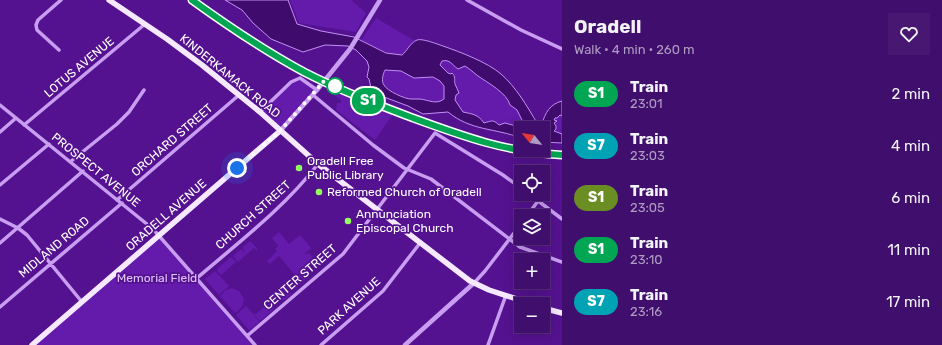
<!DOCTYPE html>
<html lang="en">
<head>
<meta charset="utf-8">
<style>
	body { margin:0; font-family:Rubik,sans-serif; background:#471772; color:#f1f3f6; height:100vh; display:flex; flex-direction:column; font-size:15px; white-space:nowrap }
	* { box-sizing:border-box; margin:0 }
	p { font-size:13px; color:#ae9cc2 }
	.icon { flex:none; width:22px; height:22px; fill:none; stroke:currentColor; stroke-width:2; stroke-linecap:round; stroke-linejoin:round }
	.map { position:relative; flex:1; overflow:hidden }
	.details { display:flex; flex-direction:column; background:#400e6c; width:380px }
	.details>* { flex:none }
	.badge { padding:0 8px; border-radius:13px; font-size:14px; line-height:26px }
	.needle { width:26px; rotate:300deg }
	.controls { position:absolute; left:514px; top:121px; display:grid; gap:8px }
	.controls a { display:grid; place-items:center; width:36px; height:36px; border-radius:0px; background:#400e6c; box-shadow:0 2px 10px #0003,0 0 0 1px #592e7f; font-size:20px }
	.you { position:absolute; width:20px; height:20px; margin:-10px; border:3px solid #fff; border-radius:50%; background:#1a73e8; box-shadow:0 0 0 6px #1a73e833 }
	.map>.badge { position:absolute; translate:-50% -50%; box-shadow:0 0 0 2px #fff }
	.round { display:grid; place-items:center; flex:none; width:42px; height:42px; border-radius:0px; background:#471772 }
	.overview { display:flex; align-items:center; justify-content:space-between; height:68px; padding:0 12px }
	h1 { font-size:19px; font-weight:700; line-height:30px }
	ul { padding:0; list-style:none }
	li { display:flex; align-items:center; gap:12px; height:52px; padding:0 12px }
	li div { flex:1 }
	li b { display:block; font-size:15px }
	li em { font-style:normal }
	li .badge { min-width:44px; font-weight:700; text-align:center }
	main { display:flex; flex:1; min-height:0 }
	.map>svg:first-child { display:block }
</style>
</head>
<body>
<main>
<div class="map">
<svg width="562" height="345" viewBox="0 0 562 345">
	<rect width="100%" height="100%" fill="#551290"/>
	<path fill="#641aab" d="M 290,0 L 353,0 L 352,1 L 366,13 L 356,32 L 299,23 Z
		M 376,18 L 415,41 C 411,44 408,50 404,53 C 395,59 370,44 361,40 Z
		M 445,60 C 453,63 457,70 465,66 C 470,69 474,73 478,76 C 488,83 507,93 510,105 L 517,110 L 526,128 L 521,128 L 521,131 C 513,129 511,120 499,125 C 493,119 490,122 484,123 C 479,115 471,114 463,112 L 455,100 C 456,91 457,81 453,73 L 451,74 L 448,73 L 441,67 L 442,61 Z
		M 385,70 C 389,71 390,70 394,70 C 400,70 407,73 413,74 C 428,77 450,76 444,99 C 436,104 429,100 420,99 C 416,99 412,100 408,99 C 403,98 398,95 394,92 C 383,86 380,82 385,70 Z
		M 300,78 L 317,90 L 280,131 L 260,112 L 291,82 Z
		M 338,91 L 393,114 L 375,140 L 336,110 L 337,103 L 341,103 L 341,100 L 335,96 Z
		M 560,115 L 562,116 L 561,134 L 554,131 L 556,129 L 556,126 L 554,123 L 557,120 L 554,120 L 555,118 L 558,118 Z
		M 279,232 L 289,244 L 300,235 L 311,248 L 304,254 L 309,253 L 317,262 L 309,270 L 305,269 L 311,274 L 293,291 L 288,285 L 296,278 L 298,279 L 279,256 L 270,264 L 267,261 L 277,251 L 275,249 L 278,246 L 272,238 Z
		M 159,235 L 255,345 L 32,345 Z
		M 250,241 L 257,248 L 257,251 L 254,248 L 247,254 L 243,249 L 243,247 Z
		M 241,249 L 247,254 L 238,262 L 233,256 Z
		M 231,257 L 236,262 L 221,275 L 217,271 L 218,268 Z
		M 215,271 L 229,286 L 219,295 L 205,279 Z
		M 284,285 L 292,294 L 283,301 L 276,292 Z
		M 232,288 L 239,291 L 244,299 L 242,307 L 235,313 L 220,296 L 226,290 Z
		M 269,303 L 274,309 L 260,321 L 253,313 L 256,314 Z
		M 246,306 L 260,322 L 249,330 L 236,315 Z"/>
	<path fill="#3f0b6d" stroke="#c290f5" fill-rule="evenodd" d="M 225,0 L 288,0 L 297,24 L 321,31 L 354,37 L 386,53 L 402,55 C 407,51 410,43 417,40 C 422,38 437,44 443,46 C 460,52 487,62 501,74 C 516,87 527,106 537,123 L 542,124 C 545,113 550,104 562,101 L 562,116 L 560,115 L 557,118 L 555,118 L 554,120 L 557,121 L 554,123 L 556,126 L 556,129 L 554,131 L 562,134 L 562,143 L 543,142 L 543,128 L 526,128 L 517,110 L 510,105 C 507,93 488,83 478,76 C 474,73 470,69 465,66 L 458,69 C 452,65 450,59 442,61 L 440,65 L 448,73 L 451,74 L 452,73 C 456,77 454,79 455,84 C 456,87 458,90 459,93 L 456,95 L 455,100 L 463,112 C 472,114 478,114 484,123 C 491,121 493,119 499,125 L 505,123 L 516,126 L 517,130 L 521,131 L 521,138 C 495,128 471,131 448,112 L 423,114 L 408,106 L 384,97 L 371,88 L 369,79 L 367,77 L 369,67 L 367,61 L 356,50 L 348,46 L 325,45 L 303,52 L 271,39 L 253,23 L 242,10 ZM 385,70 L 401,71 L 414,78 L 433,77 L 440,81 L 444,86 L 444,99 C 436,105 429,100 420,99 C 417,99 414,99 411,99 C 405,99 387,91 384,85 C 381,81 383,74 385,70 Z"/>
	<g fill="none" stroke-linecap="round" stroke-linejoin="round">
		<path stroke="#c99ef2" stroke-width="3.5" d="M 467,0 L 521,30 L 562,49
			M 59,50 L 37,30 L 36,25 L 38,20 L 61,0
			M 313,95 L 373,145 L 404,168 L 431,179 L 520,247 L 562,262
			M 0,105 L 153,229 L 255,345
			M 260,112 L 291,82 L 300,78 L 317,90
			M 24,125 L 145,24
			M 0,132 L 16,118
			M 70,162 L 117,124 L 129,112 L 144,90
			M 0,185 L 49,144
			M 529,194 L 562,219
			M 117,200 L 239,95
			M 527,216 L 538,201
			M 0,219 L 18,228 L 27,235 L 82,302
			M 0,243 L 83,171
			M 197,278 C 239,242 284,208 318,164
			M 474,283 L 485,271 L 521,224
			M 0,307 L 122,203
			M 247,336 L 343,254 L 435,133 L 503,175 L 521,188
			M 321,345 L 383,291 L 420,243
			M 488,345 L 506,295"/>
		<path stroke="#c99ef2" stroke-width="4.5" d="M 280,131 L 317,90 L 350,49 L 380,0
			M 405,345 L 474,283"/>
		<path stroke="#f6e9ff" stroke-width="5.5" d="M 109,0 L 167,39 L 202,65 L 260,112 L 318,164 L 470,281 L 489,290 L 532,304
			M 543,308 L 562,313
			M 32,345 L 280,131"/>
		<path stroke="#fff" stroke-width="1" stroke-dasharray="7 3" stroke-linecap="butt" d="M 192,0 C 228,26 265,51 304,72 C 339,89 374,103 410,117 C 461,137 506,152 562,155"/>
	</g>
	<g fill="none" stroke-linecap="round" stroke-linejoin="round">
		<defs>
			<path id="line" d="M 192,0 C 228,26 265,51 304,72 C 339,90 376,104 413,118 C 465,137 506,152 562,155"/>
		</defs>
		<use href="#line" stroke="#fff" stroke-width="9"/>
		<use href="#line" stroke="#00a651" stroke-width="6"/>
		<path stroke="#fff" stroke-width="4" stroke-dasharray="0 7.2" d="M 237,168 L 280,131 L 324,81 L 335,86"/>
	</g>
	<circle fill="#fff" stroke="#00a651" stroke-width="2" cx="335" cy="86" r="8"/>
	<g fill="#93ff5f" stroke="#551290" stroke-width="1.5">
		<circle cx="299" cy="168" r="4"/>
		<circle cx="319" cy="192" r="4"/>
		<circle cx="348" cy="221" r="4"/>
	</g>
	<g text-anchor="middle" dominant-baseline="central" stroke-width="3.5" stroke-linejoin="round" paint-order="stroke">
		<g font-size="12" fill="#fff" stroke="#551290">
			<text transform="translate(79 67) rotate(-40)">LOTUS AVENUE</text>
			<text transform="translate(230 76) rotate(39)">KINDERKAMACK ROAD</text>
			<text transform="translate(172 140) rotate(-41)">ORCHARD STREET</text>
			<text transform="translate(96 170) rotate(39)">PROSPECT AVENUE</text>
			<text transform="translate(166 215) rotate(-41)">ORADELL AVENUE</text>
			<text transform="translate(253 215) rotate(-42)">CHURCH STREET</text>
			<text transform="translate(54 247) rotate(-40)">MIDLAND ROAD</text>
			<text transform="translate(300 277) rotate(-41)">CENTER STREET</text>
			<text transform="translate(349 306) rotate(-42)">PARK AVENUE</text>
		</g>
		<g font-size="12" fill="#fff" stroke="#551290" text-anchor="start">
			<text x="307" y="161">Oradell Free<tspan x="307" dy="14">Public Library</tspan></text>
			<text x="327" y="192">Reformed Church of Oradell</text>
			<text x="356" y="214">Annunciation<tspan x="356" dy="14">Episcopal Church</tspan></text>
		</g>
		<g font-size="12" fill="#e2c5fd" stroke="#551290">
			<text x="157" y="278">Memorial Field</text>
		</g>
	</g>
</svg>
<div class="controls">
<a><svg class="needle" viewBox="-14 -14 28 28"><path d="M0-13l5 13h-10z" fill="#e53935"/><path d="M0 13l5-13h-10z" fill="#ae9cc2"/></svg></a>
<a><svg class="icon" aria-label="locate" viewBox="0 0 24 24"><circle cx="12" cy="12" r="6"/><path d="M12 2v4M12 18v4M2 12h4M18 12h4"/></svg></a>
<a><svg class="icon" aria-label="layers" viewBox="0 0 24 24"><path d="M12 4l9 5-9 5-9-5zM3 14l9 5 9-5"/></svg></a>
<a>+</a>
<a>−</a>
</div>
<div class="you" style="left:237px;top:168px"></div>
<b class="badge" style="left:368px;top:101px;background:#00a651;color:#fff">S1</b>
</div>
<section class="details">
<div class="overview"><div><h1>Oradell</h1><p>Walk · 4 min · 260 m</p></div><a class="round"><svg class="icon" aria-label="heart" viewBox="0 0 24 24"><path d="M12 20l-8-8c-3-5 5-10 8-4 3-6 11-1 8 4z"/></svg></a></div>
<ul>
<li><span class="badge" style="background:#00a651;color:#fff">S1</span><div><b>Train</b><p>23:01</p></div><em>2 min</em></li>
<li><span class="badge" style="background:#00a3b4;color:#fff">S7</span><div><b>Train</b><p>23:03</p></div><em>4 min</em></li>
<li><span class="badge" style="background:#6b8e23;color:#fff">S1</span><div><b>Train</b><p>23:05</p></div><em>6 min</em></li>
<li><span class="badge" style="background:#00a651;color:#fff">S1</span><div><b>Train</b><p>23:10</p></div><em>11 min</em></li>
<li><span class="badge" style="background:#00a3b4;color:#fff">S7</span><div><b>Train</b><p>23:16</p></div><em>17 min</em></li>
</ul>
</section>
</main>
</body>
</html>
